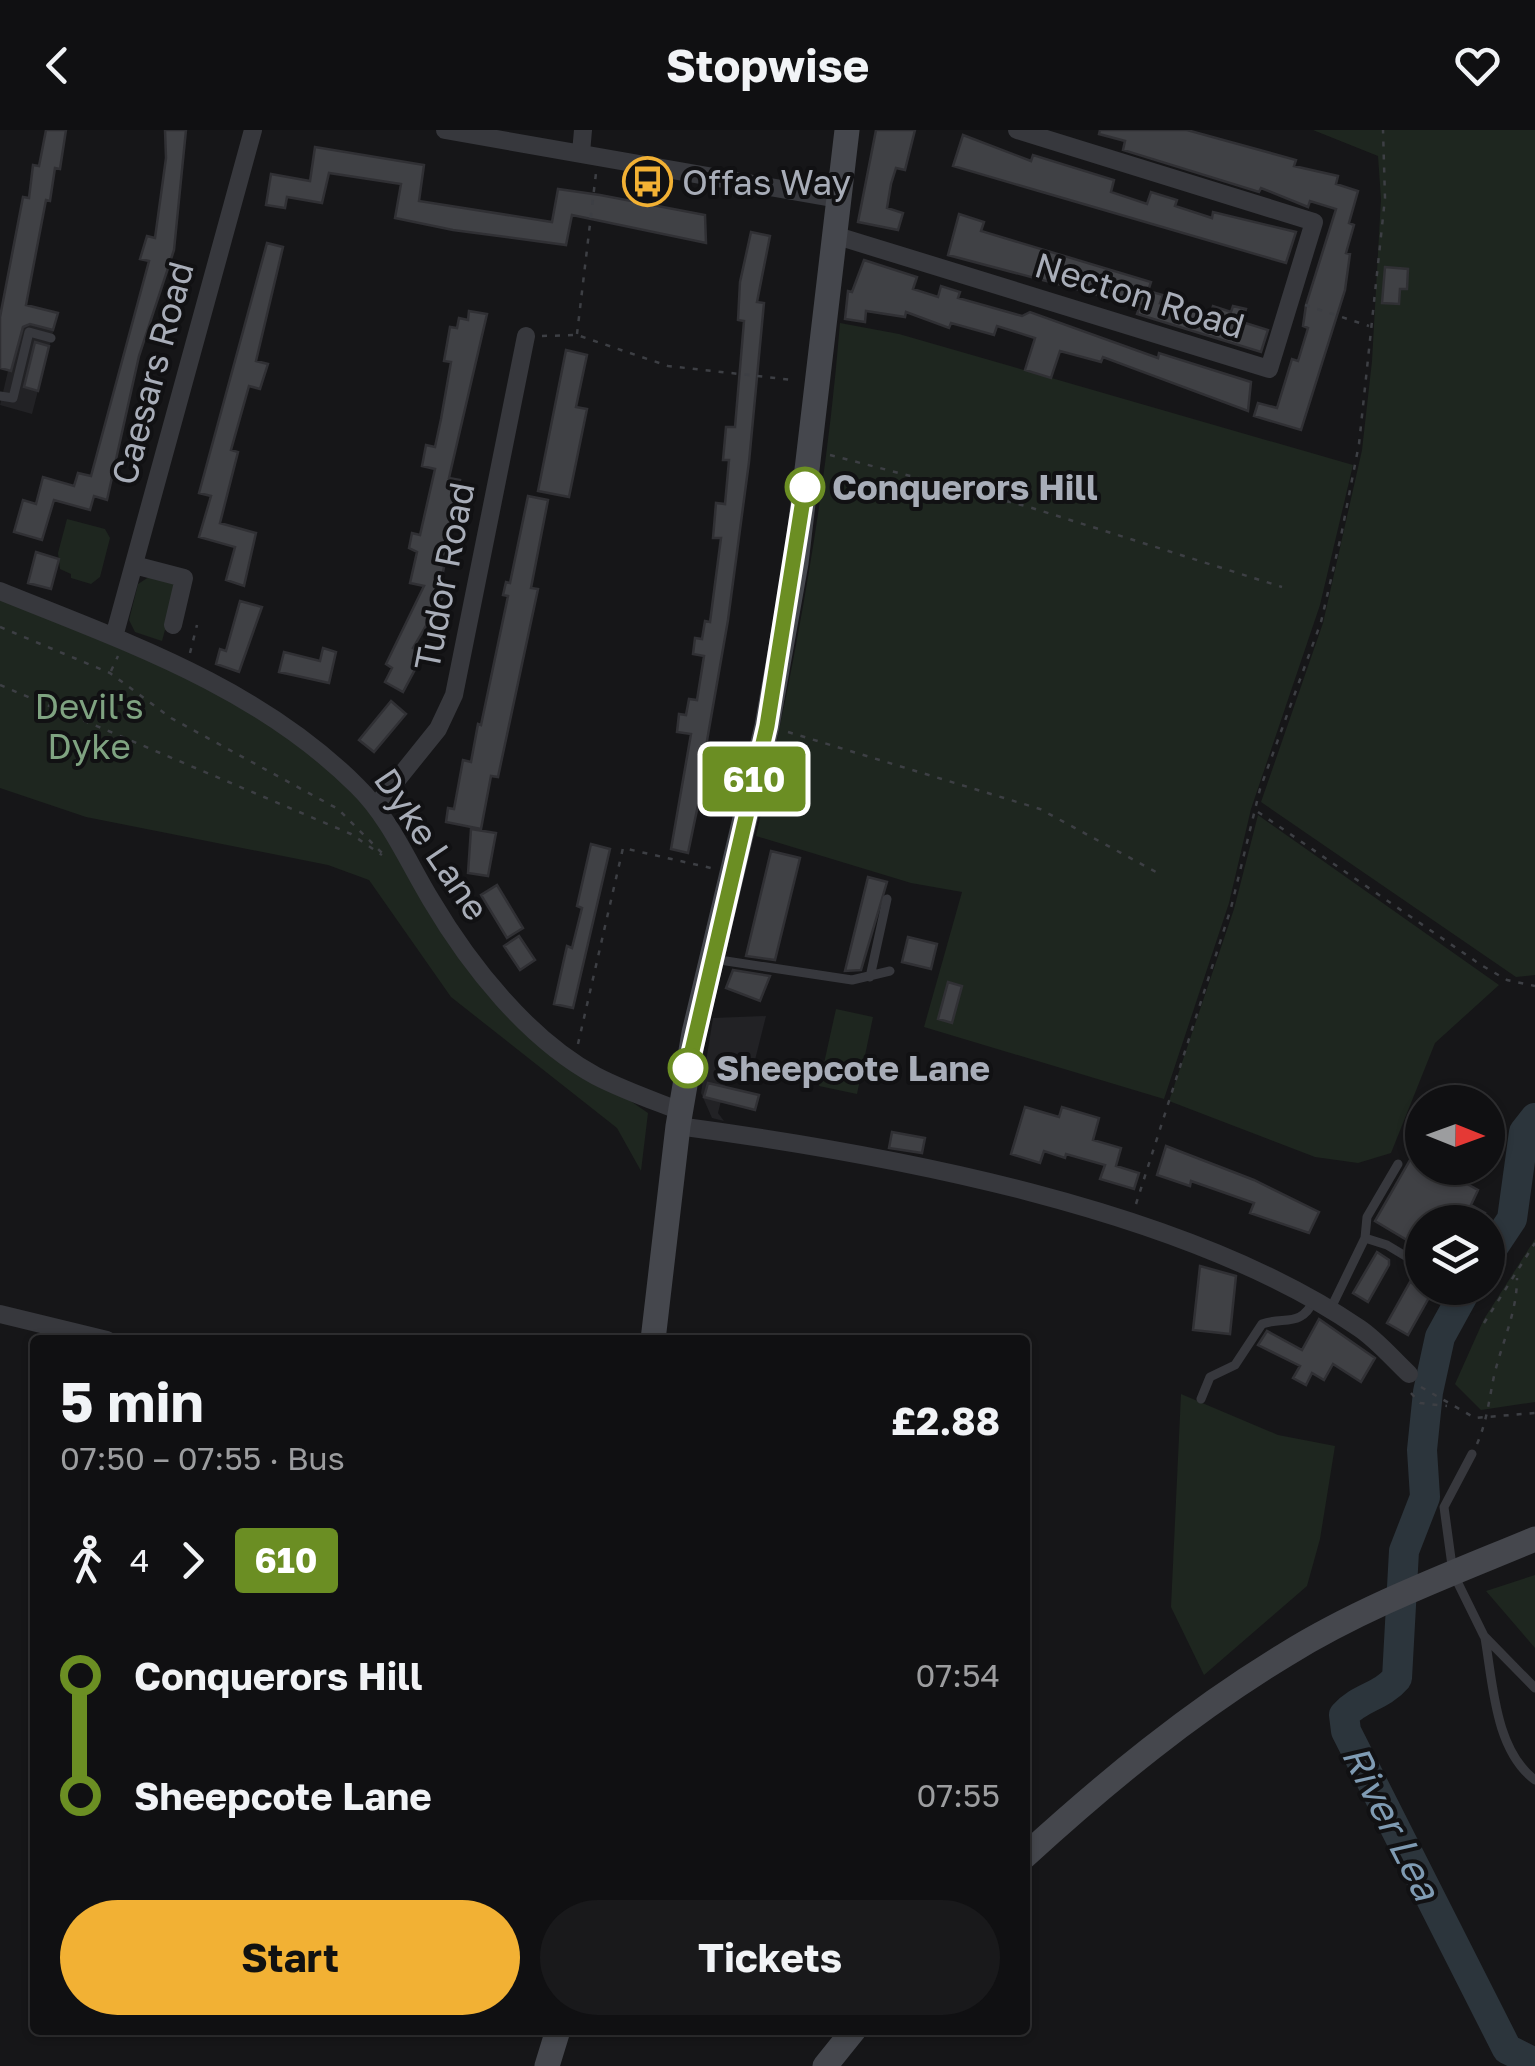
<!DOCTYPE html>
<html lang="en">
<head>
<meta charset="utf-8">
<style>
	body { margin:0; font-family:"Golos Text",sans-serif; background:#19191b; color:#f1f3f6; height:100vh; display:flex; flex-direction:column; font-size:38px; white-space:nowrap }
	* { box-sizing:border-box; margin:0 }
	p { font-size:32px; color:#9c9d9f }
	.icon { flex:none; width:55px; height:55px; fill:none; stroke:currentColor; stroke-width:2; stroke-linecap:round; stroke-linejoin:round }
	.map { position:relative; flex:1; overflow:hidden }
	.details { position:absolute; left:30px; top:1205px; width:1000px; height:700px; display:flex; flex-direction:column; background:#101012; border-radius:10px; box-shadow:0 2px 8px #0004,0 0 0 2px #303032 }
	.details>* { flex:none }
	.badge { padding:0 20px; border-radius:8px; font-size:35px; line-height:65px }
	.needle { width:65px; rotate:91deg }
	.controls { position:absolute; left:1405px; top:955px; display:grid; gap:20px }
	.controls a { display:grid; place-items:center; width:100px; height:100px; border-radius:50%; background:#101012; box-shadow:0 2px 8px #0004,0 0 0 2px #303032; font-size:50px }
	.map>.badge { position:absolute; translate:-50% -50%; box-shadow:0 0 0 5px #fff }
	.legs { display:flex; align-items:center; gap:15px; height:110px; padding:0 30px; font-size:32px }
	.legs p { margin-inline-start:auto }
	.overview { display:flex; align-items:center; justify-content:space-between; height:170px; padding:0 30px }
	h1 { font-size:55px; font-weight:700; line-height:75px }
	.cta { display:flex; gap:20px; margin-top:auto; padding:20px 30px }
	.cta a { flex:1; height:115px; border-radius:60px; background:#f2b134; color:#111; font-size:40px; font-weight:700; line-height:115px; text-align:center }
	.cta a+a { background:#19191b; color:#f1f3f6 }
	ul { padding:0 30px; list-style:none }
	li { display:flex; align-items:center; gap:35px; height:120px; font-size:38px }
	li i { display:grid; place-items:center; width:15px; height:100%; margin:0 12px; background:currentColor }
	li i::after { content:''; width:25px; height:25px; margin:-12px; border:8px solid; border-radius:50%; background:#101012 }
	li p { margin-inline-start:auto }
	li:first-child i { background:linear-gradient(#0000 50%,currentColor 0) }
	li:last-child i { background:linear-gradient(currentColor 50%,#0000 0) }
	header { display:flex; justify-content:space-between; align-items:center; height:130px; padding:0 30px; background:#101012; font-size:45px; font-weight:700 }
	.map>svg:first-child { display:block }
</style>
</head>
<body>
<header><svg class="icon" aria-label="back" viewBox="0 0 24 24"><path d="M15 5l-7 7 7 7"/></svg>Stopwise<svg class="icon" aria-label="heart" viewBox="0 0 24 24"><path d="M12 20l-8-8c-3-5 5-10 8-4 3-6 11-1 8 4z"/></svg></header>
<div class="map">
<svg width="1535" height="1936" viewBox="0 0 1535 1936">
	<rect width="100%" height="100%" fill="#161618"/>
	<path fill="#222225" d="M 26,175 L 58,183 L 32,284 L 0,275 L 8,241 L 0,238 L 0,215 Z
		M 766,886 L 754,934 L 731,930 L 718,983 L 724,991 L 712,988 L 701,963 L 713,888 Z"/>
	<path fill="#1e261f" d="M 1313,0 L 1535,0 L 1535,845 L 1516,847 L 1261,672 L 1323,493 L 1362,320 L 1372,231 L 1381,69 L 1378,26 Z
		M 840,193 L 899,204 L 1353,335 L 1320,475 L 1251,679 L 1229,773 L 1164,969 L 924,897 L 962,762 L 911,753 L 756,706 C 795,536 826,367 840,193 Z
		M 67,389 L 105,399 L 110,408 L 100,447 L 91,454 L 71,448 L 71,444 L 60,439 L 58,423 Z
		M 152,445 L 172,451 L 176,459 L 162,511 L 135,502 L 129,490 L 138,454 Z
		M 0,469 L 115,511 L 238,574 L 320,629 L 382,690 L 530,902 L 648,983 L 641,1041 L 617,998 L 451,867 L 369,750 L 328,735 L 86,687 L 0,658 Z
		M 1258,685 L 1499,855 L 1435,913 L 1391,1023 L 1358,1033 L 1315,1027 L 1169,971 L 1234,779 Z
		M 836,879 L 873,887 L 857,964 L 819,956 Z
		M 1535,1109 L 1535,1272 L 1481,1280 L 1455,1254 L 1484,1189 Z
		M 1181,1264 L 1278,1305 L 1335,1316 L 1320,1409 L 1307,1456 L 1204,1545 L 1171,1477 Z
		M 1535,1445 L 1535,1518 L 1486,1461 Z"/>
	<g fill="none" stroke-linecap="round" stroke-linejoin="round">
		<path stroke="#2c353c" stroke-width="30" d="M 1488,1125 L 1512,1089 L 1524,1002 L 1535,988
			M 1467,1158 L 1440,1207 L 1428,1262 L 1422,1320 L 1425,1367 L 1404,1421 L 1397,1548 C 1381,1567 1360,1567 1344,1585 L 1346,1601 L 1507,1919 L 1535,1933"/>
	</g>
	<path fill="#404145" stroke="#303034" stroke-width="2.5" d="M 46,0 L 66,0 L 60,39 L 55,38 L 50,71 L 46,70 L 26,175 L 58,183 L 53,200 L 30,194 L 23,197 L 11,241 L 0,238 L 0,187 L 23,67 L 29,68 L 33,35 L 39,36 Z
		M 165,0 L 186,0 L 174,120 L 139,226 L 107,370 L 94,366 L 90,380 L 54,370 L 42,410 L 14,402 L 23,370 L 36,374 L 43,347 L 74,356 L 78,343 L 91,346 L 149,131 L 140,129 L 147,106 L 155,108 L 166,28 Z
		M 876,0 L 915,0 L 905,40 L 896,38 L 891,54 L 887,78 L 903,83 L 898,100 L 858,92 Z
		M 1100,0 L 1187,0 L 1296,30 L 1294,36 L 1338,46 L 1336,54 L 1358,61 L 1349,93 L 1354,95 L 1346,123 L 1350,124 L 1345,160 L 1301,300 L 1254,286 L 1258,273 L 1277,278 L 1292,229 L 1298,231 L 1308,198 L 1303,196 L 1306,175 L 1336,79 L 1310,71 L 1308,77 L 1261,58 L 1259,62 L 1123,20 L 1125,11 L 1099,4 Z
		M 963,5 L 1031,31 L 1033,25 L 1114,50 L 1111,62 L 1147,74 L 1151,62 L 1177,70 L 1175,76 L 1212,88 L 1213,82 L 1296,102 L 1286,133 L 953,36 Z
		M 315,17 L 424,35 L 419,71 L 552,92 L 558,59 L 600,65 L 705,85 L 706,113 L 572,85 L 566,115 L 453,100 L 395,88 L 401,54 L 329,43 L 322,73 L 287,67 L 285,78 L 266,75 L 271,44 L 310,51 Z
		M 959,84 L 984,92 L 981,101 L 1151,152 L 1148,161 L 1163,165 L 1160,173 L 1210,185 L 1213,176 L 1231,182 L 1233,176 L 1246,179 L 1242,192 L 1268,200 L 1261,222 L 1137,184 L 1140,176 L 948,125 Z
		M 751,102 L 770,106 L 757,172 L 764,173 L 749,332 L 728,490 L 700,651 L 703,651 L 688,723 L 671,719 L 691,604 L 677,602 L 679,584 L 686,585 L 689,569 L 697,570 L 704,526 L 693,524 L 695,508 L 702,509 L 705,491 L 710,492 L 721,408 L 713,408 L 716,373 L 725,374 L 729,330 L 723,330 L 726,297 L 735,297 L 744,191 L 738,190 L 740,152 Z
		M 267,113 L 283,117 L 256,231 L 268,234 L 260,259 L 249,256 L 231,320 L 238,322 L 220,393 L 256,403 L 244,456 L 226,450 L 235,417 L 199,407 L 211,366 L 199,363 Z
		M 864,130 L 917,147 L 913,159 L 938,167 L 941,156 L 960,162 L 958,168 L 1022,186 L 1030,182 L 1158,228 L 1159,223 L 1251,252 L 1248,281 L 1103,227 L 1101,232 L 1060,221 L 1051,248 L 1025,240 L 1035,208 L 997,196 L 994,205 L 951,193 L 949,198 L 906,182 L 905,187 L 866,181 L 865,192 L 845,189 L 848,161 L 852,162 Z
		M 1385,137 L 1408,139 L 1407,159 L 1400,159 L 1399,174 L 1382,173 Z
		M 469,181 L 487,184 L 449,348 L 460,350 L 439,464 L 444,465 L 413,518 L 418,521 L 413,529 L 419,532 L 403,562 L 385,552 L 392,538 L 386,534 L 424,456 L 410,453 L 417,422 L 409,418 L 412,403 L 420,405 L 435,339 L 422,336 L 426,315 L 435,317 L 441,289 L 451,232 L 444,231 L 450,197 L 457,198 L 459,188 L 468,190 Z
		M 35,212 L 49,216 L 38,261 L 24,257 Z
		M 566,220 L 587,225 L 576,277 L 587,279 L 569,367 L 538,361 Z
		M 528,366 L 548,370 L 531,458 L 538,459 L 498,647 L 491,646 L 481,699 L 446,692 L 448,678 L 454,679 L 463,630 L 471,632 L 478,594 L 481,595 L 508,466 L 503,465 L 506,452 L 510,453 Z
		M 36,422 L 59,429 L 51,459 L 28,453 Z
		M 240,471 L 262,477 L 239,542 L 216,534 L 220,519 L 226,521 Z
		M 323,518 L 336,522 L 329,553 L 279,542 L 284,522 L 320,531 Z
		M 391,571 L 406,584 L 374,622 L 359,610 Z
		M 471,699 L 496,703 L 488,746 L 468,743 Z
		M 591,714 L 610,719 L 573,878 L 554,874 L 567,816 L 572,818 L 582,778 L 577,776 Z
		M 771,721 L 800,728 L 775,830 L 746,826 Z
		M 868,747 L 887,752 L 861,840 L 845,841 Z
		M 497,755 L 523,798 L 507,808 L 481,765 Z
		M 519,806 L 535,830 L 520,840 L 504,816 Z
		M 908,807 L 937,814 L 931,839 L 902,832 Z
		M 733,840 L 770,846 L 760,871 L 726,858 Z
		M 948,852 L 962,856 L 952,893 L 938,889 Z
		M 708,953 L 759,965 L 755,980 L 704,967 Z
		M 1025,977 L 1059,987 L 1062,977 L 1099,988 L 1093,1010 L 1121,1018 L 1116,1036 L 1139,1043 L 1134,1059 L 1100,1049 L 1105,1035 L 1066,1024 L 1065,1028 L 1044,1021 L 1040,1033 L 1011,1024 Z
		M 892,1002 L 925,1008 L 922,1023 L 889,1018 Z
		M 1166,1016 L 1254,1050 L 1319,1082 L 1309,1103 L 1250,1083 L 1254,1073 L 1191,1051 L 1190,1056 L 1157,1045 Z
		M 1414,1023 L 1422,1028 L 1422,1038 L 1438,1038 L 1478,1060 L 1471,1075 L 1485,1083 L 1480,1092 L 1422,1092 L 1422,1119 L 1375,1091 Z
		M 1377,1122 L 1389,1130 L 1389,1135 L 1368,1172 L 1353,1163 Z
		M 1200,1136 L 1236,1146 L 1230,1204 L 1193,1200 Z
		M 1410,1152 L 1431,1164 L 1408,1205 L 1387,1193 Z
		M 1319,1189 L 1375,1228 L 1361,1252 L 1333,1234 L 1324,1250 L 1312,1243 L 1306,1255 L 1293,1248 L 1300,1236 L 1258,1215 L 1267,1201 L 1302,1220 Z"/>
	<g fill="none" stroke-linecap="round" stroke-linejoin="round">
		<path stroke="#3d3f44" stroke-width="2.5" stroke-dasharray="5 8" stroke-linecap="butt" d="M 1305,175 L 1369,196
			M 577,204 L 596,43
			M 542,206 L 577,205 L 668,236 L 793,250
			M 830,325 L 1029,377 L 1282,457
			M 0,497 L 110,543 L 171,588 L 338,679 L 386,727
			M 190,523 L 197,495
			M 111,541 L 118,526
			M 0,555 L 351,704 L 382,725
			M 788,602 L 1040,679 L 1156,742
			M 1258,682 L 1481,835 L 1507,850 L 1535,856
			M 578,914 L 623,718 L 711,738
			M 1136,1074 L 1231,778 L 1260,659 L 1321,492 L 1341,406 L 1359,314 L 1385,68 L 1383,0
			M 1484,1193 L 1535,1113
			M 1421,1257 L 1475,1288 L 1535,1283
			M 1411,1263 L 1420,1273 L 1447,1276
			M 1477,1314 C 1487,1291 1489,1270 1494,1246 C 1502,1212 1517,1183 1517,1148"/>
		<path stroke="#37383d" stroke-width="9" d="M 0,266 L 13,268 L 29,202 L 51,208
			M 713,829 L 852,850 L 890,841
			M 870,847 L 887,769
			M 1365,1108 L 1387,1115 L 1422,1136
			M 1330,1180 L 1365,1108 L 1367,1087 L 1398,1034
			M 1201,1269 L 1210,1247 L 1235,1235 L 1262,1194 C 1284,1186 1301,1198 1314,1170
			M 1472,1324 L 1444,1377 L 1453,1443 L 1484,1506 L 1535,1558
			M 1485,1508 C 1493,1554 1495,1620 1535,1650"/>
		<path stroke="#37383d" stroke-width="18" d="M 445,0 L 838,69
			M 581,23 L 583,0
			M 834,105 L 1269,239 L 1314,92 L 1017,0
			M 134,435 L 184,448 L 173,495
			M 0,461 C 126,512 258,557 357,656 C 389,687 408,732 431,770 C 470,836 528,909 596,946 C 623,960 652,970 680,981
			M 115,503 L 253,0
			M 376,676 L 438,599 L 454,565 L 526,206
			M 678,996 C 887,1024 1184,1078 1359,1198 C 1377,1210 1393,1229 1409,1244
			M 0,1184 L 107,1210"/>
		<path stroke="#45474d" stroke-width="25" d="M 653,1210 L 678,996 L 694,903 L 767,596 L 796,433 L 847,0
			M 1025,1726 C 1106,1652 1191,1582 1285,1525 C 1362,1477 1451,1444 1535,1409
			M 547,1936 L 558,1900
			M 825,1936 L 854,1900"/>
	</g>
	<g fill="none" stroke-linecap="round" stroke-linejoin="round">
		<defs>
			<path id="line-1" d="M 688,938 L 767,596 L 805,357"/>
		</defs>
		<use href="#line-1" stroke="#fff" stroke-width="22"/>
		<use href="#line-1" stroke="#6b8e23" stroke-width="15"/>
	</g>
	<defs>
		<symbol id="bus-ring" viewBox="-11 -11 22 22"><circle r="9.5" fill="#111113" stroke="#f2b134" stroke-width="1.5"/><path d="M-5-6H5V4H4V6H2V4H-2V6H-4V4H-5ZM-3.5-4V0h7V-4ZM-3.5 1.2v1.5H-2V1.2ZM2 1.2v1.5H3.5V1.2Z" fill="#f2b134"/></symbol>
	</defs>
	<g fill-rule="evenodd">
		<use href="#bus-ring" x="620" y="24" width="55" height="55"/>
	</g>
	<g fill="#fff" stroke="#6b8e23" stroke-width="5">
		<circle cx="805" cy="357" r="18"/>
		<circle cx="688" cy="938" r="18"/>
	</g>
	<g text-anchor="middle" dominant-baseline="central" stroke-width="8" stroke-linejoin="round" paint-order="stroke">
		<g font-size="35" fill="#a8adb8" stroke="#111113" text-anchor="start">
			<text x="682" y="52">Offas Way</text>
		</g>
		<g font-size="35" fill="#a8adb8" stroke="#111113">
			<text transform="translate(1140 165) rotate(17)">Necton Road</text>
			<text transform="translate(152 243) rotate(-75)">Caesars Road</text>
			<text transform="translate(444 446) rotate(-79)">Tudor Road</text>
			<text transform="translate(432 714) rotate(56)">Dyke Lane</text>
		</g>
		<g font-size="35" font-weight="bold" fill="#a8adb8" stroke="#111113" text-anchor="start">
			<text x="832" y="357">Conquerors Hill</text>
			<text x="716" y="938">Sheepcote Lane</text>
		</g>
		<g font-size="35" fill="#7fa381" stroke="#111113">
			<text x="89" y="576">Devil's<tspan x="89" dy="40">Dyke</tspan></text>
		</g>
		<g font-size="38" font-style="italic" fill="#7f9bb3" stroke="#111113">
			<text transform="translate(1392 1692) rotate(63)">River Lea</text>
		</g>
	</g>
</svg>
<div class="controls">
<a><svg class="needle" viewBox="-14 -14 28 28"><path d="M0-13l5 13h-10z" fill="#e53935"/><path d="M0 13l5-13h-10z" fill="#9c9d9f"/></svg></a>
<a><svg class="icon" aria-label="layers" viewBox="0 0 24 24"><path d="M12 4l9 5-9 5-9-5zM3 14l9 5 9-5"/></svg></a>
</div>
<b class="badge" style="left:754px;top:649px;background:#6b8e23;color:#fff">610</b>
<section class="details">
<div class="overview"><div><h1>5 min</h1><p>07:50 – 07:55 · Bus</p></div><b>£2.88</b></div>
<div class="legs"><svg class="icon" aria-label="walk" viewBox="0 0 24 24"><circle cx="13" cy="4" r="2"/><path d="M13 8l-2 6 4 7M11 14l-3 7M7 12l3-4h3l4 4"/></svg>4<svg class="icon" aria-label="forward" viewBox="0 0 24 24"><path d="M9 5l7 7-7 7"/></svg><b class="badge" style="background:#6b8e23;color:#fff">610</b></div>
<ul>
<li><i style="color:#6b8e23"></i><b>Conquerors Hill</b><p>07:54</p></li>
<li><i style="color:#6b8e23"></i><b>Sheepcote Lane</b><p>07:55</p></li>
</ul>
<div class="cta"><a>Start</a><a>Tickets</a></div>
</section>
</div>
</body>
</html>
